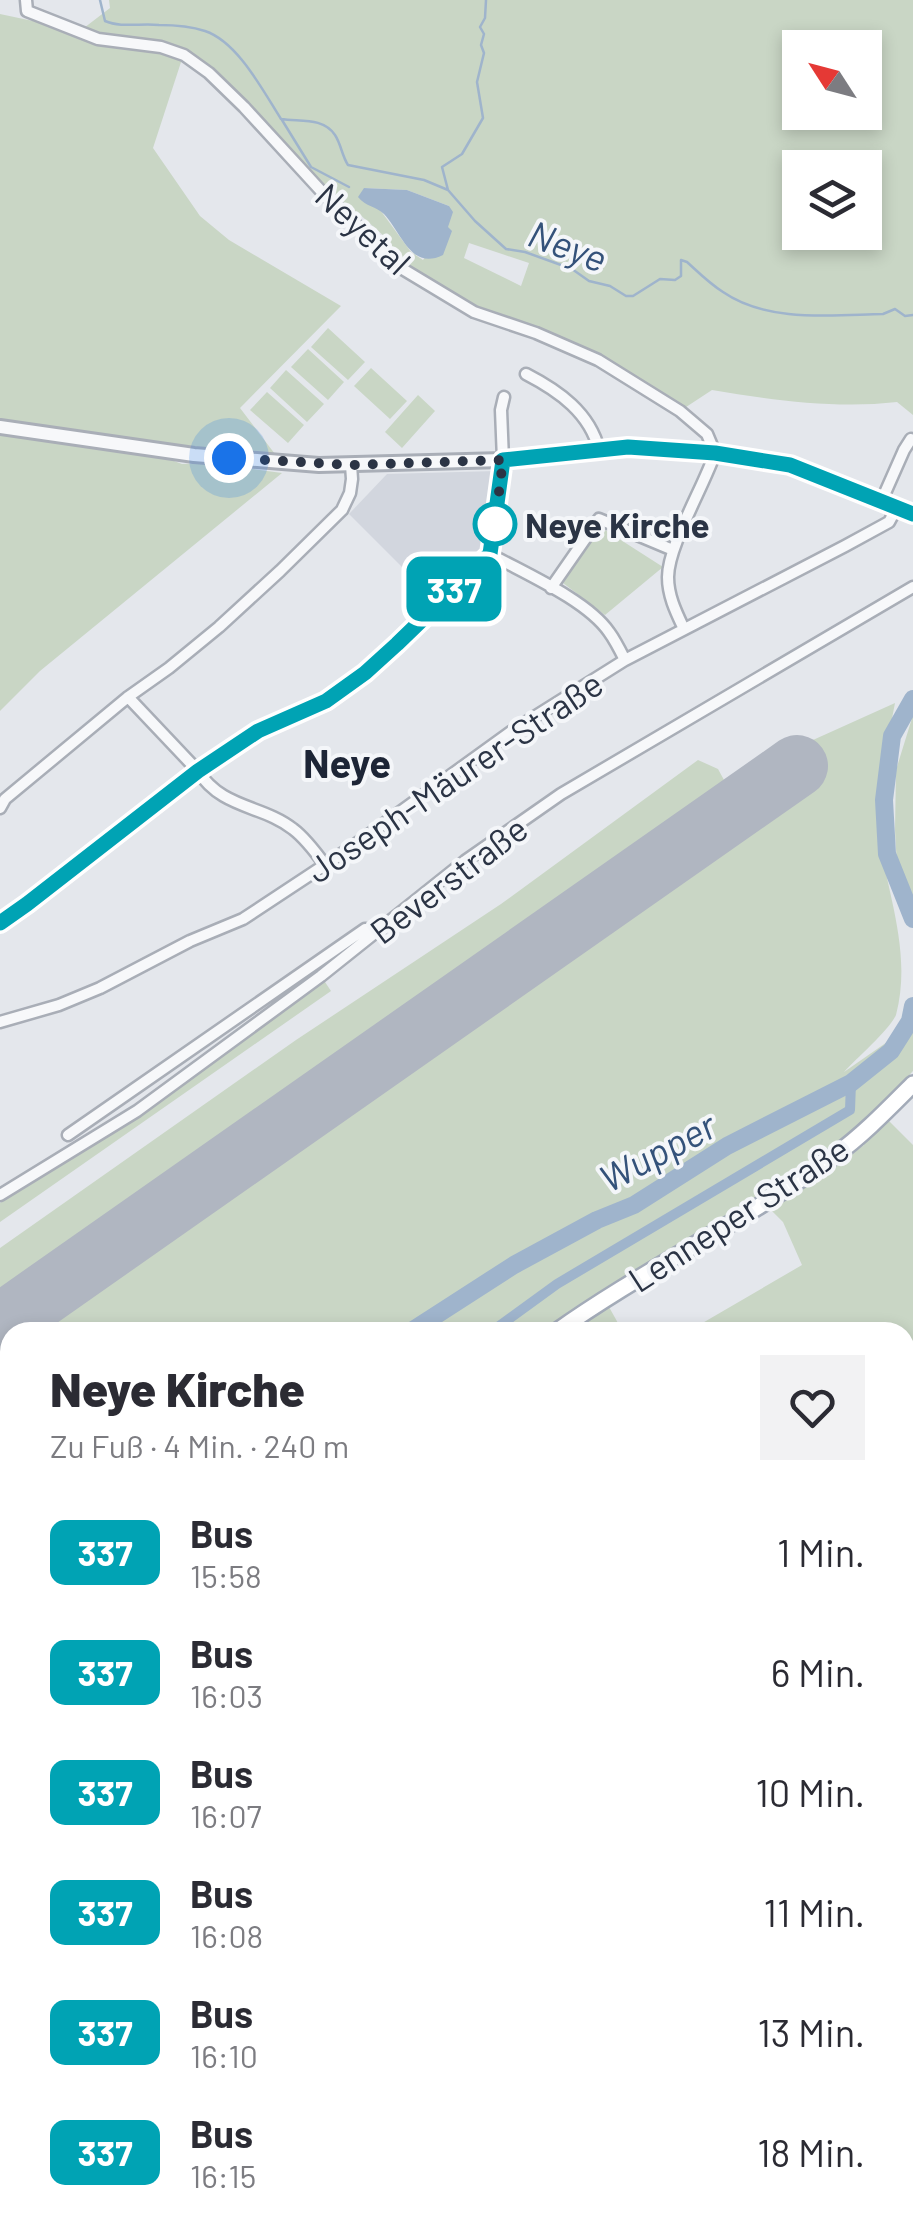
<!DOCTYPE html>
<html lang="de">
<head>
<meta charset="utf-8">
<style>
	body { margin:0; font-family:Barlow,sans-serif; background:#f2f2f3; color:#2b2b33; height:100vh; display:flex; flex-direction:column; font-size:38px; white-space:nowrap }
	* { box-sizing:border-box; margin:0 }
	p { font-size:32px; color:#7c7c81 }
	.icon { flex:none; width:55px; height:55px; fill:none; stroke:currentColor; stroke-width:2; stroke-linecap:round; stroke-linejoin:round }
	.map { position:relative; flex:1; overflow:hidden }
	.details { position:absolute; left:0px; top:1322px; width:915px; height:912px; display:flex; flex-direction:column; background:#fff; border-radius:30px 30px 0 0; box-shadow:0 5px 15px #0003 }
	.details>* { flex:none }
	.badge { padding:0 20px; border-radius:15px; font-size:35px; line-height:65px }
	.needle { width:65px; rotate:306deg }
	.tools { position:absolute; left:782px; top:30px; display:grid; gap:20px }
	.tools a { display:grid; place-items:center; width:100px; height:100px; border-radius:0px; background:#fff; box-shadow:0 5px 15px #0003; font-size:50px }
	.you { position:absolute; width:50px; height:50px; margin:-25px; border:8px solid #fff; border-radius:50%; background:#1a73e8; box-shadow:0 0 0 15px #1a73e833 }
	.map>.badge { position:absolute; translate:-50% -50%; box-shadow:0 0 0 5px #fff }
	.round { display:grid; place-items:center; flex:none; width:105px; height:105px; border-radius:0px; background:#f2f2f3 }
	.head { display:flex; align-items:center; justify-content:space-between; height:170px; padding:0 50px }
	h1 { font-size:48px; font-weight:800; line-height:75px }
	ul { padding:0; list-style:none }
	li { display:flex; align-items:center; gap:30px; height:120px; padding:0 50px }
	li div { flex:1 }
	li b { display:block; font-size:38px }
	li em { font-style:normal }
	li .badge { min-width:110px; font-weight:700; text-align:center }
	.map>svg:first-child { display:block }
</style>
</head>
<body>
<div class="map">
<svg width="913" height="2233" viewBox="0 0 913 2233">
	<rect width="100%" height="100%" fill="#e4e7ec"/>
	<path fill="#d2d6de" d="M 496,471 L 484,544 L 469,568 L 435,600 L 349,514 L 387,474 Z"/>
	<path fill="#c9d6c5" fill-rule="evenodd" d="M 109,0 L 913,0 L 913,415 L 897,402 C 836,409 772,400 712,390 L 680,411 L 598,360 L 474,312 L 388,255 L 396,252 L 385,237 L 356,211 L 348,218 L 244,107 L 183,56 L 153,148 L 200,216 L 229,240 L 341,306 L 240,408 L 278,458 L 0,420 L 0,14 L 80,31 L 110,8 ZM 800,48 L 865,48 L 865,112 L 800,112 ZM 800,168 L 865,168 L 865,232 L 800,232 ZM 364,188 L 407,190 L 449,206 L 448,227 L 423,260 L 411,252 ZM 469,243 L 529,263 L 521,286 L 464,258 Z
		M 328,328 L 365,362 L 348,380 L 311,347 Z
		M 308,349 L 344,382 L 328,400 L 291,367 Z
		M 371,368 L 407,401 L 390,419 L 354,386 Z
		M 286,370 L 324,404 L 307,422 L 270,388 Z
		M 267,392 L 304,425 L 288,443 L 250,410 Z
		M 418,395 L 435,411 L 402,448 L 385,432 Z
		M 0,433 L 166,458 L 182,464 L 206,463 L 282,473 L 40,671 L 0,711 Z
		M 599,526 L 663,567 L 605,615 L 563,583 Z
		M 895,703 C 888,743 874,784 878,826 C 885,891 913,949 896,1015 C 889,1030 857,1058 844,1072 L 913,1024 L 913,1071 L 877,1109 L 913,1145 L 913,2120 L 905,2113 L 905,1332 L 687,1332 L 802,1265 L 783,1222 L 770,1209 L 825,1175 L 864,1145 L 854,1133 L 763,1197 L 640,1271 L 600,1292 L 542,1332 L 10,1332 L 10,1672 L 0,1677 L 0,1248 L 296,1040 L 501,904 L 698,760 L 718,769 L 724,780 Z
		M 913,715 L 913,916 L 898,885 L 895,830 L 896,770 Z
		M 321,976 L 331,991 L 0,1222 L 0,1203 Z
		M 609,1307 L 623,1332 L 573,1332 Z
		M 10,1699 L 10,2225 L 64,2225 L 62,2233 L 0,2233 L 0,1702 Z
		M 226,2225 L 518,2225 L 535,2233 L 237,2233 Z
		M 539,2225 L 714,2225 L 718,2233 L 554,2233 Z"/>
	<path fill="#9fb4cc" d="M 364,188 L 407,190 L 449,206 L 453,212 L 448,227 L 452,231 L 443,255 C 411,271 402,233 384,214 C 376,206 366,207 358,197 Z"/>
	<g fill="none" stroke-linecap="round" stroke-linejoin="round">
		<path stroke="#9fb4cc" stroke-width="2.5" d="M 100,0 L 105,21 C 121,28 141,23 159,25 C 174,25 190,26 205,31 C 238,42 263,91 281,119 C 300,122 323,117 335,135 C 341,144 342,156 348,165 L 424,180 L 448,190 L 475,221 L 506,249 L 525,252 L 572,269 L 589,281 L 610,286 L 626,296 L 633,296 L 660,279 L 675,280 L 681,276 L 681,260 L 687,262 C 698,272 710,284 723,292 C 768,323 832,315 883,314 L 895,309 L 905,316 L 913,315
			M 282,120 L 311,167 L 349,187
			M 448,190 L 442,167 L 462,154 L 483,118 L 477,82 L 484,53 L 481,45 L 484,34 L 480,27 L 485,18 L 486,0
			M 0,2092 L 10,2094
			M 305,2225 L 327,2233"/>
		<path stroke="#9fb4cc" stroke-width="10" d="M 491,1332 L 557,1284 L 850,1110 L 851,1083
			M 0,1666 L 10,1661"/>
		<path stroke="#9fb4cc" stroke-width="18" d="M 913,699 L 892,736 L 884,800 L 887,854 L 913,919
			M 410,1332 L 514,1265 L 597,1220 L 634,1205 L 727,1146 L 851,1083 L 891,1051 L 910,1021 L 913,1006
			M 0,1601 L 10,1595"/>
		<path stroke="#b0b6c1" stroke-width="62" d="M 0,1325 L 797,766"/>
		<defs>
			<path id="minor" d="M 26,0 L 27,11 L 98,39 L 161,47 L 184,55 L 209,73 L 244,107 L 322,192 L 401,268 L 474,312 L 536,333 L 598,360 L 680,411 L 707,434 L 715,453 C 704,486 668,546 668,577 C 668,596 676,612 684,629
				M 526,374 C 559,391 590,413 599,450
				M 881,502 L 904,450 L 911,439
				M 490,554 C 524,573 587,600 609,632 C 615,640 620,650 625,660
				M 551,588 L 599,519 L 673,550
				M 128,697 L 198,771 C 222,809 263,805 293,829 C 305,838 317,854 325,865
				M 0,808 L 5,799 L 128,697 L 169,668 L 219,627 L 280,571 L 342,510 L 350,493 L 352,479 L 351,465
				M 0,923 L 27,904 L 198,771 L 258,731 L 326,701 L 365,673 L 490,554 L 503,460 L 501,410 L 504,397
				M 0,1022 L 59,1005 L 100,988 L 190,941 L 243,919 L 349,849 L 512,731 L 625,660 L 845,546 L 889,522 L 896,509
				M 68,1135 L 365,929 L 380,930
				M 0,1195 L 137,1111 L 321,976 L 465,861 L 561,794 L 913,587
				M 0,2070 L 10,2072
				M 0,2153 L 10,2156
				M 527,2225 L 542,2233"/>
			<path id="tertiary" d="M 0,427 L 194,455 L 319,465 L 503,460 L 628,447 L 715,453 L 790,465 L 913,514"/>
			<path id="primary" d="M 556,1332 C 645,1269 745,1221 834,1156 C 863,1135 888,1109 913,1084
				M 0,1691 L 10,1687"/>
		</defs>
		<use href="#minor" stroke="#a9aeb7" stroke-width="15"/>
		<use href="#tertiary" stroke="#a9aeb7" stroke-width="18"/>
		<use href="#primary" stroke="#a3abb8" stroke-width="20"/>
		<use href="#minor" stroke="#f7f8fa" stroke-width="10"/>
		<use href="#tertiary" stroke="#f7f8fa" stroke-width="12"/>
		<use href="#primary" stroke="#fff" stroke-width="15"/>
	</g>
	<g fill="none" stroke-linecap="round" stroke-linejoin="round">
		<defs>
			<path id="line" d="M 0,923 L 27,904 L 198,771 L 258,731 L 326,701 L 365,673 L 397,644 L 490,554 L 503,460 L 628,447 L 715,453 L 790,465 L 913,514"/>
		</defs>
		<use href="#line" stroke="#fff" stroke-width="22"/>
		<use href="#line" stroke="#00a3b4" stroke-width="15"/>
		<path stroke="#2b3445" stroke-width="10" stroke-dasharray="0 18" d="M 229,458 L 351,465 L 503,460 L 495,524"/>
	</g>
	<circle fill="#fff" stroke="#00a3b4" stroke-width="5" cx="495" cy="524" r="20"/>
	<g text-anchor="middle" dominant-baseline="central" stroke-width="8" stroke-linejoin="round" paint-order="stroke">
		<g font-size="35" fill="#2b3445" stroke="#f4f6f9">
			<text transform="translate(364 228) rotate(43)">Neyetal</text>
			<text transform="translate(454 776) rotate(-34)">Joseph-Mäurer-Straße</text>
			<text transform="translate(448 879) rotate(-37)">Beverstraße</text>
			<text transform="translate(738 1213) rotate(-33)">Lenneper Straße</text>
		</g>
		<g font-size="35" font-weight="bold" fill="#2b3445" stroke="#f4f6f9" text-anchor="start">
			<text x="525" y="524">Neye Kirche</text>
		</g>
		<g font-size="38" font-style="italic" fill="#34527a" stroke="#f4f6f9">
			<text transform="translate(568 245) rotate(21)">Neye</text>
			<text transform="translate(657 1151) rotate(-28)">Wupper</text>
		</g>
		<g font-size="40" font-weight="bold" fill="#1d2536" stroke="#f4f6f9">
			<text x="347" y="762">Neye</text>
		</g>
	</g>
</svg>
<div class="tools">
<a><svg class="needle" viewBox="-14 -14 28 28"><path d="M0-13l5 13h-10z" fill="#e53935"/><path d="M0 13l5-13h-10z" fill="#7c7c81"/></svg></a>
<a><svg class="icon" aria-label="layers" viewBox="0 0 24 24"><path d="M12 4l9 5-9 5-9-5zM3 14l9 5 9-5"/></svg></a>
</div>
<div class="you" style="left:229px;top:458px"></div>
<b class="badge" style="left:454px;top:589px;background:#00a3b4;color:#fff">337</b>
<section class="details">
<div class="head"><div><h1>Neye Kirche</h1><p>Zu Fuß · 4 Min. · 240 m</p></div><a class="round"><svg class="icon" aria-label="heart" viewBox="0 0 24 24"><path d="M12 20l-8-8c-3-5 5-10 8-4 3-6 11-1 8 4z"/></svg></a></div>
<ul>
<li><span class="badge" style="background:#00a3b4;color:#fff">337</span><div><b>Bus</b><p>15:58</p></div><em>1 Min.</em></li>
<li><span class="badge" style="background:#00a3b4;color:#fff">337</span><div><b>Bus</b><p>16:03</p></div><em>6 Min.</em></li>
<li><span class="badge" style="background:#00a3b4;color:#fff">337</span><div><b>Bus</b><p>16:07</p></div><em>10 Min.</em></li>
<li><span class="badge" style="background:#00a3b4;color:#fff">337</span><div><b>Bus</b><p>16:08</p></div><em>11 Min.</em></li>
<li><span class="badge" style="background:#00a3b4;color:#fff">337</span><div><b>Bus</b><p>16:10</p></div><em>13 Min.</em></li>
<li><span class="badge" style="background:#00a3b4;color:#fff">337</span><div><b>Bus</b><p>16:15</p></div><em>18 Min.</em></li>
</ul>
</section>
</div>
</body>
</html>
